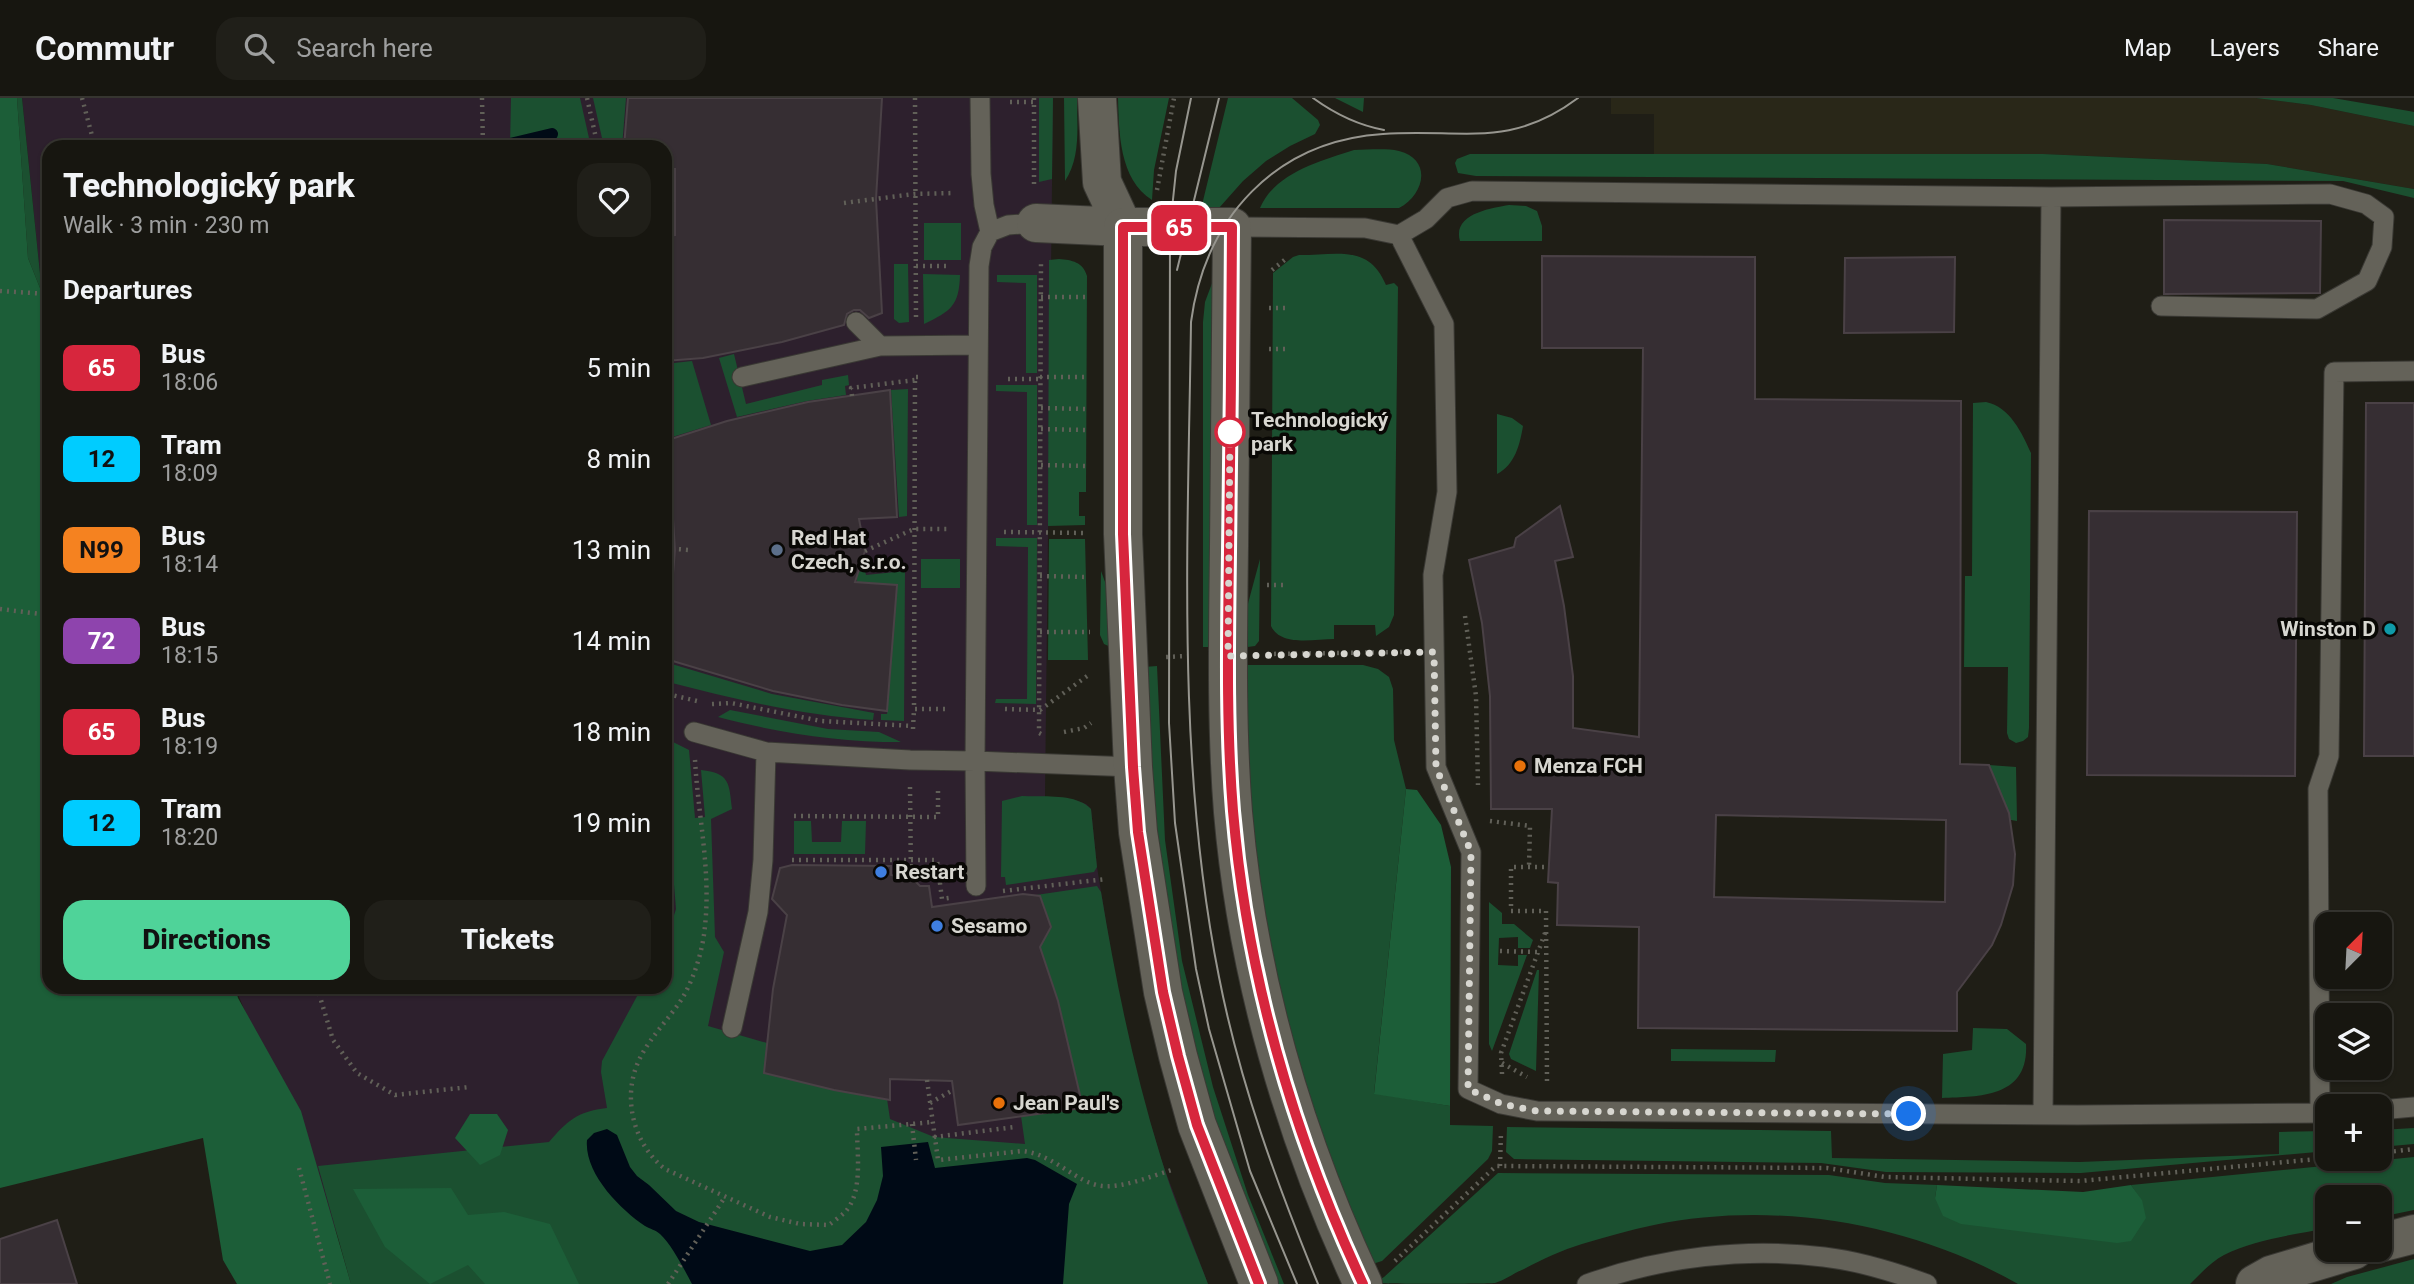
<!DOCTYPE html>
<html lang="en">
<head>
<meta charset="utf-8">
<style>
	body { margin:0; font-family:Roboto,sans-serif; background:#201f19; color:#f1f3f6; height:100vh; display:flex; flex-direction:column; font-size:26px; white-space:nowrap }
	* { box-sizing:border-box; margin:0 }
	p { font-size:23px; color:#9e9f9f }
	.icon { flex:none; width:38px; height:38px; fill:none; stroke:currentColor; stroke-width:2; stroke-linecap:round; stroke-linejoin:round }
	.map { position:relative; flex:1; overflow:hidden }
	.side { position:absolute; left:42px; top:42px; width:630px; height:854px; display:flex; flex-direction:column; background:#171610; border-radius:21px; box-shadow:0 2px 5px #0004,0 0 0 2px #363530 }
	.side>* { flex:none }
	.badge { padding:0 14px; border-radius:10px; font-size:24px; line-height:46px }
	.needle { width:46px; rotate:24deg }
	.controls { position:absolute; left:2315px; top:814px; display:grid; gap:14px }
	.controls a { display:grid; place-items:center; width:77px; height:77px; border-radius:14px; background:#171610; box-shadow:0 2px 5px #0004,0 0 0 2px #363530; font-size:35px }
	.you { position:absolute; width:35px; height:35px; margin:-18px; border:5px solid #fff; border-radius:50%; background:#1a73e8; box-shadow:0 0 0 10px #1a73e833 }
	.map>.badge { position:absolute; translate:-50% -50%; box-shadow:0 0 0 4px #fff }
	h2 { padding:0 21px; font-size:26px; line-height:63px }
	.round { display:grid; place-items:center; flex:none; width:74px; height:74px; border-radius:21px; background:#201f19 }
	.summary { display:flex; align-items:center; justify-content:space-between; height:119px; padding:0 21px }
	h1 { font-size:33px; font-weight:800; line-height:52px }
	.action { display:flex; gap:14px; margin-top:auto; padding:14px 21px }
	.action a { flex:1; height:80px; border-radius:21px; background:#4fd399; color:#111; font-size:28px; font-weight:800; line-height:80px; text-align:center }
	.action a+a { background:#201f19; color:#f1f3f6 }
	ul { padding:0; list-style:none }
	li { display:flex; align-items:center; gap:21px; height:91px; padding:0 21px }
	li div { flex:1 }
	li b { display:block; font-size:26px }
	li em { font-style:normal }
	li .badge { min-width:77px; font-weight:700; text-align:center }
	header { display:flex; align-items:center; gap:42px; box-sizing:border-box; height:98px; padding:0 35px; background:#171610; border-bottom:2px solid #363530 }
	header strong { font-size:33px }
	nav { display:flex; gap:38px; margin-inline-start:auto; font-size:24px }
	.search { width:490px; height:63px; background:#201f19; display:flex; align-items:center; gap:18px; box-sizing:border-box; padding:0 24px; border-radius:21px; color:#9e9f9f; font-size:26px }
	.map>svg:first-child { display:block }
</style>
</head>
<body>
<header>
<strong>Commutr</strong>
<div class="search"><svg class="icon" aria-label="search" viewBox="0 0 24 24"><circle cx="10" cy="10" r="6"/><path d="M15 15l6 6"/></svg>Search here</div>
<nav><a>Map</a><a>Layers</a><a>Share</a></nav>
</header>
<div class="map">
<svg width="2414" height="1186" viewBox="0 0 2414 1186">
	<rect width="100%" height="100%" fill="#1f1e16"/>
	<path fill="#2d202d" d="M 22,0 L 1053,0 L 1045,699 L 1075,702 L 1086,706 L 1091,711 L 1097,769 L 1118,897 L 1143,1000 L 1162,1064 L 1208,1186 L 351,1186 L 342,1148 L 235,889 L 665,889 L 665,49 L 49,49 L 49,220 L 42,195 Z"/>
	<path fill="#292718" d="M 1611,0 L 2256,0 L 2311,7 L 2414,28 L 2414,91 L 2267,66 L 2043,56 L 1654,57 L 1654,16 L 1611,16 Z"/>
	<path fill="#1b5030" d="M 17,0 L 22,0 L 42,195 L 28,160 Z
		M 511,0 L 580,0 L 591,49 L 510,49 Z
		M 593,0 L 626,0 L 622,49 L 604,49 Z
		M 1039,0 L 1053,0 L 1052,81 L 1039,84 Z
		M 1064,0 L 1077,0 C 1077,28 1081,59 1065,83 Z
		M 1118,0 L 1169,0 L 1154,72 L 1152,102 C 1119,81 1119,34 1118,0 Z
		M 1228,0 L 1292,0 L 1318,22 L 1320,27 L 1315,36 L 1290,48 L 1266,63 L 1243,83 L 1219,110 L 1201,111 Z
		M 1335,0 L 1364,0 L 1363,14 Z
		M 2256,0 L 2333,0 L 2409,13 L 2414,14 L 2414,28 L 2311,7 Z
		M 1354,52 C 1368,52 1385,50 1399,53 C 1433,62 1424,97 1399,110 L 1260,110 C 1275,75 1320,63 1354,52 Z
		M 1470,56 L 2043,56 L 2267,66 L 2414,91 L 2414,100 L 2343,83 L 1476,78 L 1458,75 L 1455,65 L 1457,61 Z
		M 1509,107 L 1526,108 L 1537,113 L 1542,128 L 1542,143 L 1460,143 C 1452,116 1491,110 1509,107 Z
		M 924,125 L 961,125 L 961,162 L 924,162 Z
		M 1299,157 C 1337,157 1369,146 1386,187 L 1394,185 L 1398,189 L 1394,517 L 1389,529 L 1376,538 L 1375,527 L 1334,527 L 1334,541 C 1314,541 1281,549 1271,528 L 1273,175 L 1293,159 Z
		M 1059,161 C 1072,162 1083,164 1087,178 L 1086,394 L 1079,394 L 1079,418 L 1085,418 L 1085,427 L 1048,428 L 1049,162 Z
		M 894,166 L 908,166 L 909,224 L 899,225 L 894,221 Z
		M 923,176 L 960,177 C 959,208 951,213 924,226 Z
		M 997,177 L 1037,177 L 1037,275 L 1026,275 L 1026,185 L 997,184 Z
		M 1214,180 L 1212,549 L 1203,549 L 1203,224 L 1205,204 Z
		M 734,256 L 746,306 L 822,287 L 822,282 L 848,277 L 849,287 L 845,288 L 846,297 L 807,303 L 737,319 L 719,260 Z
		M 692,263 L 711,327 L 666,341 L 671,430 L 665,430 L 665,266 Z
		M 996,287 L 1037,287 L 1037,427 L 1027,427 L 1027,294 L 996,293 Z
		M 908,291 L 907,418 L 899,419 L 891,292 Z
		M 1986,304 C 2010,309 2022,335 2031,355 L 2029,630 L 2028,639 L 2023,643 L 2016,645 L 2009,641 L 2007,635 L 2008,569 L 1964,569 L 1965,478 L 1972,478 L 1973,305 Z
		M 1497,316 L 1512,320 L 1523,328 C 1520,346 1515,367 1497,376 Z
		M 996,440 L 1037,440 L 1036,606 L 995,605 L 996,601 L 1027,601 L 1028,449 L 996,448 Z
		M 1049,441 L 1085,441 L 1088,562 L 1048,562 Z
		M 921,461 L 960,461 L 960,490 L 921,490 Z
		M 1260,461 L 1259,543 L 1255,548 L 1240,550 L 1243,524 Z
		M 665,472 L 671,472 L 665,552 Z
		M 865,473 L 866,477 L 905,473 L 904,623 L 881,622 L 881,616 L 887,616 L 897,487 L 857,484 L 857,474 Z
		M 1101,473 L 1111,500 L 1113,550 L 1104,546 L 1100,537 Z
		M 665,564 L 772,596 L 874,615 L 873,622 C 803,618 735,601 668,584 L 665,578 Z
		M 1239,567 L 1363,567 L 1378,571 L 1389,579 L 1393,591 L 1394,642 L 1406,691 L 1374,995 L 1450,1008 L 1450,1027 L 1493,1028 L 1492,1053 L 1488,1061 L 1382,1163 L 1366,1168 L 1310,1030 L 1257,807 Z
		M 1157,568 L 1165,742 L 1182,863 L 1213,989 L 1248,1097 L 1284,1186 L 1270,1186 L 1235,1102 L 1168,865 L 1144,569 Z
		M 730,612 L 828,631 L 879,634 L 901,644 C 837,644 779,635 718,619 Z
		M 665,640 L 689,652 L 695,720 L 705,719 L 701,672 C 730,675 729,685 732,711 L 711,721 L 715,839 L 724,854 L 708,928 L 767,945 L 764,975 L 887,1001 L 890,1021 L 934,1039 L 1025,1046 L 1021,1018 L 1083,1009 L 1058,903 L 1037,840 L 1048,834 L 1051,828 L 1042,802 L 1036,797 L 1097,788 L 1101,794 C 1116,884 1134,973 1161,1060 C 1174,1103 1192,1144 1208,1186 L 351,1186 L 318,1068 L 549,1044 C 567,1023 578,1013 607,1010 L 601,974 L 602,963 L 642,889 L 665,889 L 665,846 L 676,811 L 665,677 Z
		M 1989,667 L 2016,669 L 2017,723 L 2011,722 Z
		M 1022,698 C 1043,699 1076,695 1091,711 L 1097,769 L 1094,774 L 1006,787 L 1005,779 L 1001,779 L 1002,703 Z
		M 794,723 L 811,723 L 812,744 L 841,744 L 842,723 L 866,723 L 865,756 L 794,756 Z
		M 1489,804 L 1502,815 L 1502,826 L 1514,826 L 1533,842 L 1530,850 L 1518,850 L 1518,839 L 1499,840 L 1498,867 L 1518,868 L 1518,857 L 1527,857 L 1492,953 L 1489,946 Z
		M 1537,872 L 1539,872 L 1536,973 L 1511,961 L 1509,956 Z
		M 1973,930 L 2007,931 L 2026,946 C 2029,999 1981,999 1942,1000 L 1943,956 L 1972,952 Z
		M 1671,951 L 1776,952 L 1775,964 L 1671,963 Z
		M 1507,1029 L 1831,1033 L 1832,1060 L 2080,1064 L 2279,1056 L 2279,1034 L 2327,1033 L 2328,1053 L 2081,1075 L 1886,1074 L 1821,1065 L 1514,1061 L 1506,1054 Z
		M 2414,1030 L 2414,1046 L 2380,1049 L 2380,1032 Z
		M 2414,1059 L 2414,1112 L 2380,1119 L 2380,1099 L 2328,1099 L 2327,1130 C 2294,1137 2255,1141 2224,1157 C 2211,1164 2201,1175 2190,1186 L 2018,1186 C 1910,1125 1776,1102 1654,1127 C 1630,1132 1606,1139 1582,1146 C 1562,1152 1543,1161 1524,1171 C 1514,1175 1505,1182 1495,1185 C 1485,1186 1386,1186 1374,1185 L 1384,1179 L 1498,1075 L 1829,1077 L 1885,1085 L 1937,1087 L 1935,1100 L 2142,1103 L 2131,1087 Z
		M 2414,1161 L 2414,1186 L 2331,1186 L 2347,1179 Z"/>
	<path fill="#1c5e38" d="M 0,0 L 17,0 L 28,160 L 42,195 L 49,220 L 49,889 L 235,889 L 238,900 L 301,1013 L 351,1186 L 237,1186 L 223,1162 L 203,1040 L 0,1090 Z
		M 1406,691 L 1417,692 L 1441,727 L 1451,769 L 1450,1008 L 1374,996 Z
		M 470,1016 L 497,1016 L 508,1032 L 500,1057 L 480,1067 L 455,1040 Z
		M 1937,1087 L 2083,1094 L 2131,1087 L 2142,1102 L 2146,1120 L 2131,1143 L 2117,1145 L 1961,1126 L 1943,1118 L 1935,1100 Z
		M 451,1090 L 468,1117 L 504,1114 L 550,1126 L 579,1186 L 485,1186 L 468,1167 L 430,1186 L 385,1149 L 353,1091 Z"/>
	<path fill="#000a16" d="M 607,1031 L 617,1037 L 630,1069 L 637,1078 L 649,1087 L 676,1113 L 699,1124 L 810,1153 L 842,1147 L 866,1124 L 877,1102 L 883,1078 L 881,1049 L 928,1044 L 935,1070 L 1027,1060 L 1035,1062 L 1077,1086 L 1069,1106 L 1063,1186 L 692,1186 C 684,1171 672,1147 660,1136 C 656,1132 650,1131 645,1128 C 620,1111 584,1075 587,1042 L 594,1035 Z"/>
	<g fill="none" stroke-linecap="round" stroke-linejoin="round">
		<path stroke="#000a16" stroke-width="12" d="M 510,46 L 552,36"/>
	</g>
	<path fill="#362e33" stroke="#4a4146" stroke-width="2" fill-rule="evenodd" d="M 628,0 L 882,0 L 876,101 L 882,215 L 869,220 L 860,212 L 854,212 L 847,216 L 844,227 L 782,244 L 703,260 L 665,263 L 665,138 L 675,137 L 675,71 L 665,71 L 665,49 L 624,49 Z
		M 2164,122 L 2321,123 L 2320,195 L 2164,196 Z
		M 1542,158 L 1755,159 L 1755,301 L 1961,303 L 1960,666 L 1989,667 L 2009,715 L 2015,756 L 2013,787 L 2001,827 L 1992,847 L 1957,894 L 1957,933 L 1638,930 L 1639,829 L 1557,827 L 1558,785 L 1548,784 L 1552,711 L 1491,711 L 1490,598 L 1482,525 L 1469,462 L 1514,449 L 1516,440 L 1560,408 L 1573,459 L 1555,463 L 1564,508 L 1573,578 L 1573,630 L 1639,639 L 1643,250 L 1542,250 ZM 1716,717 L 1946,722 L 1945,804 L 1714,799 Z
		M 1955,159 L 1954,234 L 1844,235 L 1845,160 Z
		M 890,292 L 897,419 L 859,421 L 865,453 L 855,484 L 897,487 L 887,613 L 842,607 L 773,593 L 666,561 L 675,452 L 668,342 L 727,323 L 808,304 Z
		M 2366,305 L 2414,305 L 2414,658 L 2364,658 Z
		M 2089,413 L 2297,414 L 2295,678 L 2087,677 Z
		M 792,767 L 891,768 L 891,777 L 914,782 L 920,788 L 929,788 L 932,809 L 1023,796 L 1040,798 L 1051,829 L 1040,849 L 1058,903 L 1083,1010 L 958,1027 L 952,983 L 890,981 L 890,1002 L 834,992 L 764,975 L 773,891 L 787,817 L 772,801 L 780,770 Z
		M 57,1122 L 77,1186 L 0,1186 L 0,1141 Z"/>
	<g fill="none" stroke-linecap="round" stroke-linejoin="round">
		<defs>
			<path id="lane" d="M 980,0 L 981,76 L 984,107 L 990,134 L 982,149 L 979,168 L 975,663 L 1133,669
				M 1232,129 L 1365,130 L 1399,137 L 1426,121 L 1447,100 L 1472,93 L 2051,99 L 2330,96 L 2366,106 L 2384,119 L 2382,149 L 2367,183 L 2317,211 L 2161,208
				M 990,134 L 1008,127 L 1036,125
				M 1399,137 L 1444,226 L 1447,394 L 1433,477 L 1436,669 L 1471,754 L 1468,991 L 1501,1006 L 1537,1013 L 2078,1017 L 2328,1015
				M 856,224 L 880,248
				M 742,279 L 880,248 L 978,247
				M 694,634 L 766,654
				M 732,930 L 758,814 L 763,762 L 766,654 L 910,662 L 975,663 L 976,788
				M 2380,1012 L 2414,1009
				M 2320,1015 L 2318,691 L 2329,658 L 2334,274 L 2414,273
				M 2043,1016 L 2051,99
				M 1587,1186 C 1661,1159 1746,1149 1824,1159 C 1859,1163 1894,1174 1927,1186"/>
			<path id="street" d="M 1036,125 L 1123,129 L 1102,84 L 1097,0
				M 2380,1145 L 2414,1136
				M 2255,1186 L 2271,1177 L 2354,1152"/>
			<path id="secondary" d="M 1259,1186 L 1197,1027 L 1178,958 L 1163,894 L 1138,734 L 1133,669 L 1123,436 L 1123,129 L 1232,129 C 1231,235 1230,342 1229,448 C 1228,536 1226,626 1233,714 C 1247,877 1294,1038 1363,1186"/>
		</defs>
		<use href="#lane" stroke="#3a3934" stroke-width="21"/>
		<use href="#street" stroke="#3a3934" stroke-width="40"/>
		<use href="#secondary" stroke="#3a3934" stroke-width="40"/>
		<path stroke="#616058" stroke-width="4.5" stroke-dasharray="2 5" stroke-linecap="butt" d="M 82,0 L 95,49
			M 482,0 L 483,49
			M 587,0 L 598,49
			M 915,0 L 916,220
			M 1034,0 L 1034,88
			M 1010,4 L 1034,4
			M 1157,92 L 1174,0
			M 665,104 L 675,105
			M 844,105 L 914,96 L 954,95
			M 916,168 L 950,168
			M 1272,172 L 1287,160
			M 0,193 L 49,196
			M 1041,199 L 1085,199
			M 1269,210 L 1289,210
			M 1269,251 L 1289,251
			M 918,279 L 915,279 L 914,611 L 948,611
			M 1040,279 L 1085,279
			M 1008,281 L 1041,281
			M 852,298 L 851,290 L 915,282
			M 1041,310 L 1085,311
			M 1041,331 L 1085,332
			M 1041,367 L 1087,368
			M 1004,434 L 1086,435
			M 665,450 L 689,452
			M 865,453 L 914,431 L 950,431
			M 1040,478 L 1088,479
			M 1267,487 L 1288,487
			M 0,511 L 49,517
			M 1465,518 L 1476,598 L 1478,687
			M 1040,534 L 1090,534
			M 1267,556 L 1405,554
			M 1166,559 L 1188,558
			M 665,588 L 672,597 L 697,603
			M 712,606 L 731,605 L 821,623 L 913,628
			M 1005,611 L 1040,612 L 1090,576
			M 913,631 L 914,611
			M 1064,634 L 1084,630 L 1091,625
			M 1041,636 L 1039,635 L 1041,163
			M 695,662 C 698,717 711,772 705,828 C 703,851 695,878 683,899 C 670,920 651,938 640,960 C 621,998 633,1046 665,1071 L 770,1119 L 800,1126 L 829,1127 C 834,1123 841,1118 846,1113 C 863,1093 857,1055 857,1031 L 933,1024
			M 910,689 L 911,782
			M 794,718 L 938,719 L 938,692 L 940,692
			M 1490,723 L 1530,728 L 1529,769
			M 792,762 L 937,762 L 942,801 L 949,800
			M 1003,793 L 1106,781
			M 1500,853 L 1537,854
			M 317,889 L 333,942 L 357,975 L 395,997 L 470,989
			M 1502,965 L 1527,979
			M 1502,976 L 1501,955 L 1545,835
			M 927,982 L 938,1062 L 1022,1053 C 1054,1056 1076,1085 1102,1088 C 1124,1090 1151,1078 1172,1072
			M 1547,983 L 1546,813 L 1511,813 L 1511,769 L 1548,769
			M 930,1005 L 953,992
			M 912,1026 L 916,1062
			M 934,1039 L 1015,1029
			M 2380,1055 L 2414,1051
			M 1500,1068 L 1501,1034
			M 299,1070 L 330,1186
			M 1395,1163 L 1496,1068 L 1827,1070 L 1885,1079 L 2080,1083 L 2328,1060
			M 668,1186 L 725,1099"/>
		<use href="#lane" stroke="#646259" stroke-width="19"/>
		<use href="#street" stroke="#646259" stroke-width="38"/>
		<use href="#secondary" stroke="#646259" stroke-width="38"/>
		<path stroke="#97968f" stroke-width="2" d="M 1191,0 L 1176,73 L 1170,130 L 1169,625 L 1175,725 L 1196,871 L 1209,931 L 1250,1073 L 1297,1186
			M 1313,0 C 1335,16 1357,27 1384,32
			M 1177,172 L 1219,0
			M 1318,1186 C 1277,1086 1240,986 1219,879 C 1176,664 1188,442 1191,224 C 1205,120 1275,43 1383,36 C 1460,30 1509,52 1578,0"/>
	</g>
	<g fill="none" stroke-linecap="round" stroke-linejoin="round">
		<defs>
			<path id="line" d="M 1259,1186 L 1197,1027 L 1178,958 L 1163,894 L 1138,734 L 1133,669 L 1123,436 L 1123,129 L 1232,129 C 1232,237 1230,346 1229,454 C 1228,540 1226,627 1233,713 C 1247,877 1294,1038 1363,1186"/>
		</defs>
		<use href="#line" stroke="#fff" stroke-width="16"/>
		<use href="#line" stroke="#d7263d" stroke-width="10"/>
		<path stroke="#d7d6d0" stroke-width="7" stroke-dasharray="0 12.6" d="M 1230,334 L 1228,558 L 1434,554 L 1436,669 L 1471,754 L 1468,991 L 1502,1006 L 1537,1013 L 1909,1016"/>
	</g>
	<circle fill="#fff" stroke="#d7263d" stroke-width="3.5" cx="1230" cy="334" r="14"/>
	<circle fill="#5c6f8a" stroke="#090805" stroke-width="2.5" cx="777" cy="452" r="7"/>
	<circle fill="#0f9aa8" stroke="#090805" stroke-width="2.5" cx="2390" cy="531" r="7"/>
	<g fill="#e8710a" stroke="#090805" stroke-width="2.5">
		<circle cx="1520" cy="668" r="7"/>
		<circle cx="999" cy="1005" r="7"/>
	</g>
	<g fill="#3f7fe0" stroke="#090805" stroke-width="2.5">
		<circle cx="881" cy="774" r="7"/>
		<circle cx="937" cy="828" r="7"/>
	</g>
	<g text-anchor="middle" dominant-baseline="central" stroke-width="7" stroke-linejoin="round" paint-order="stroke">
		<g font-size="21" font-weight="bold" fill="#d7d6d0" stroke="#090805" text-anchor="start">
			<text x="1251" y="322">Technologický<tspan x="1251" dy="24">park</tspan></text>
		</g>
		<g font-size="21" font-weight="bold" fill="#d7d6d0" stroke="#090805" text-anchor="start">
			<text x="791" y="440">Red Hat<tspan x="791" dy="24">Czech, s.r.o.</tspan></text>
			<text x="2376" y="531" text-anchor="end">Winston D</text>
			<text x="1534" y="668">Menza FCH</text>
			<text x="895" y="774">Restart</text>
			<text x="951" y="828">Sesamo</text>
			<text x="1013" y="1005">Jean Paul's</text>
		</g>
	</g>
</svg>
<div class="controls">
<a><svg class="needle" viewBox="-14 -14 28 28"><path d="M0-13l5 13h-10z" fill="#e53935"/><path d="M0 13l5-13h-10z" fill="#9e9f9f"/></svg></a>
<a><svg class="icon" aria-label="layers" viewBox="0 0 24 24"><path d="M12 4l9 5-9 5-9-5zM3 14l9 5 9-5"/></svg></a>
<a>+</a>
<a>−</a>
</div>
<div class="you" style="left:1909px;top:1016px"></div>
<b class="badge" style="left:1179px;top:130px;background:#d7263d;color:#fff">65</b>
<section class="side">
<div class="summary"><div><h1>Technologický park</h1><p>Walk · 3 min · 230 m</p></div><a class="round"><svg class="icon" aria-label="heart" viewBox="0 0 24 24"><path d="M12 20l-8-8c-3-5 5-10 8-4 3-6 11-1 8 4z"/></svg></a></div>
<h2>Departures</h2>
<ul>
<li><span class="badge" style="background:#d7263d;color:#fff">65</span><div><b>Bus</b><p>18:06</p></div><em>5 min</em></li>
<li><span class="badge" style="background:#0cf;color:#111">12</span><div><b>Tram</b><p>18:09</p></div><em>8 min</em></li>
<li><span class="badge" style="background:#f58220;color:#111">N99</span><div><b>Bus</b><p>18:14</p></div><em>13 min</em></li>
<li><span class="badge" style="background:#8e44ad;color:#fff">72</span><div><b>Bus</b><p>18:15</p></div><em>14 min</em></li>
<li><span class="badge" style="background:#d7263d;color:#fff">65</span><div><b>Bus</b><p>18:19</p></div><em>18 min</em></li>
<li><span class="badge" style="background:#0cf;color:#111">12</span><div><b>Tram</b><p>18:20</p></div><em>19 min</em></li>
</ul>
<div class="action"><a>Directions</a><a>Tickets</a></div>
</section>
</div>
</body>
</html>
